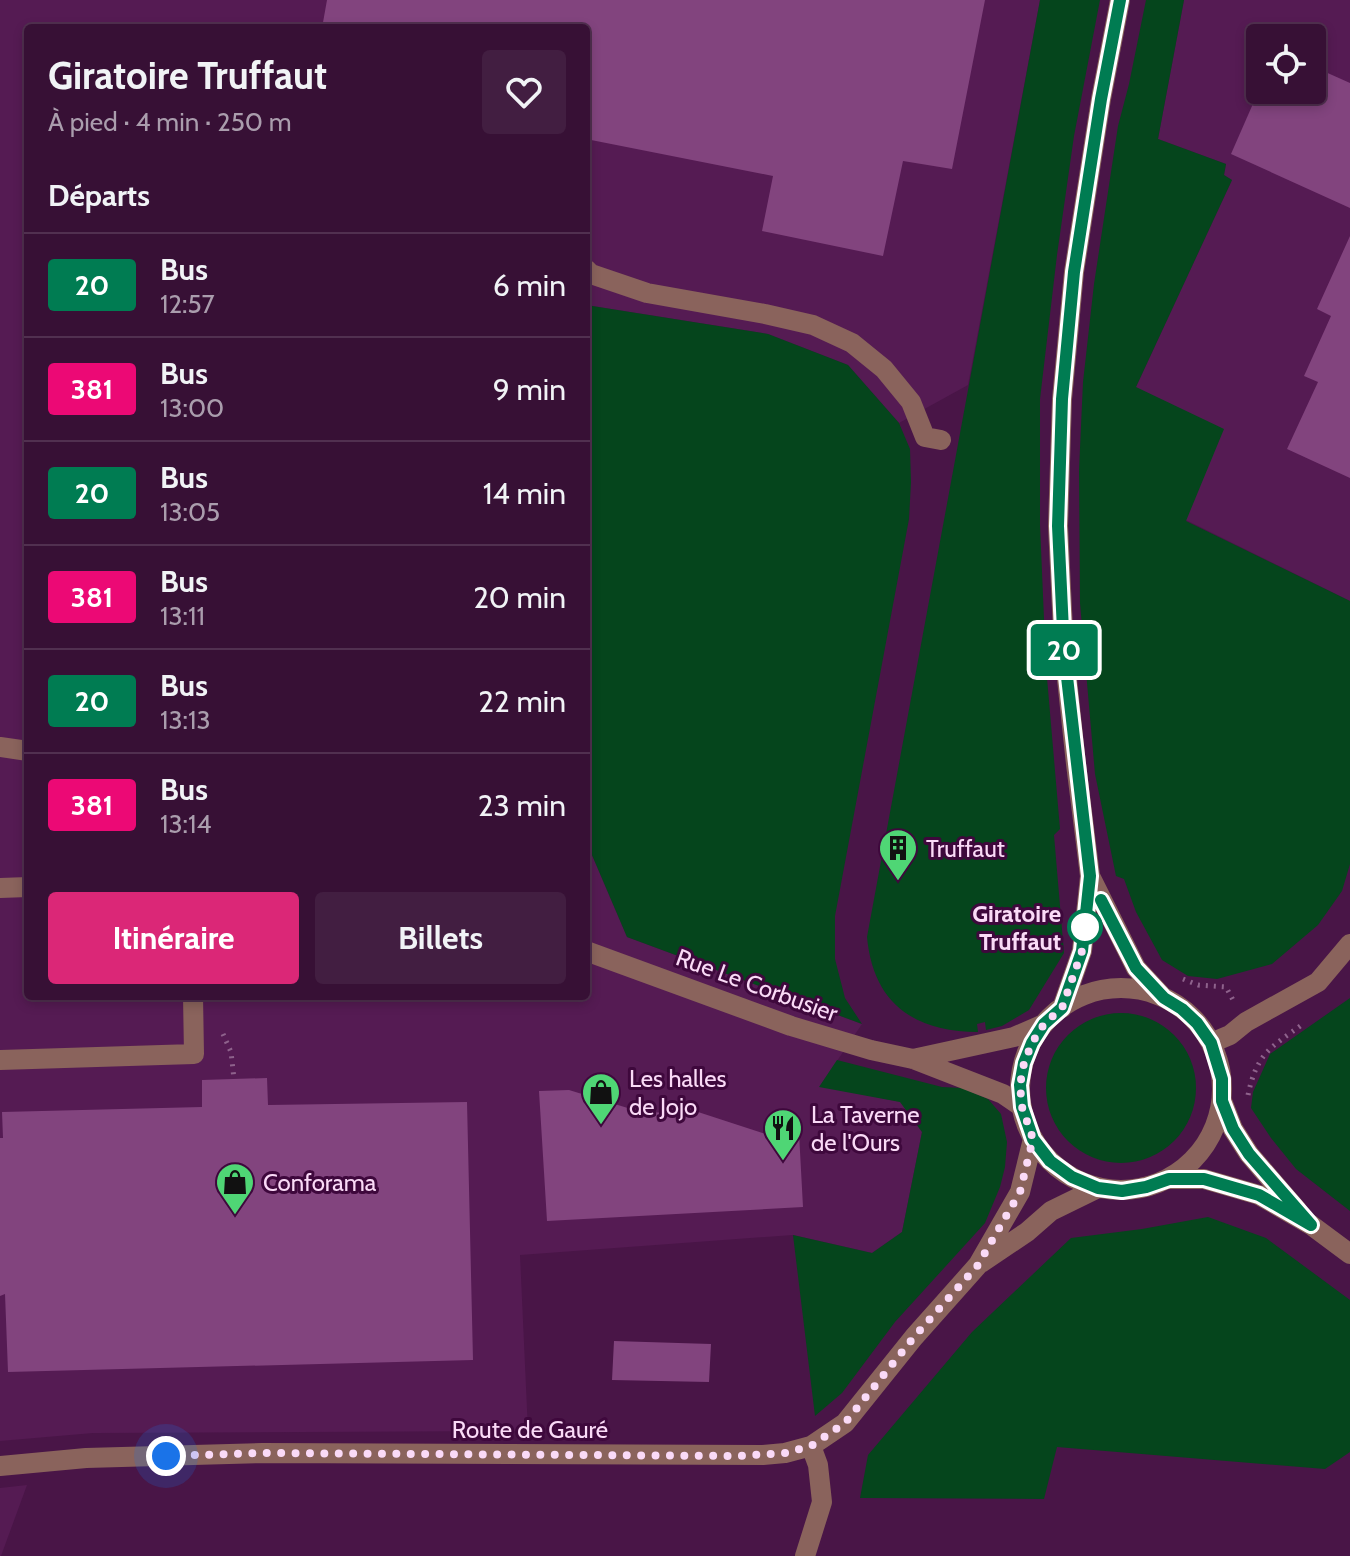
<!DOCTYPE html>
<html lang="fr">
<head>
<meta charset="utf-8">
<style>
	body { margin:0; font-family:Cabin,sans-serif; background:#421e41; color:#f1f3f6; height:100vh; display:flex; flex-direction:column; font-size:30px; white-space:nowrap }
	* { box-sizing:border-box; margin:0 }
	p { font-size:26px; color:#aa9dad }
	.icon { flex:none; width:44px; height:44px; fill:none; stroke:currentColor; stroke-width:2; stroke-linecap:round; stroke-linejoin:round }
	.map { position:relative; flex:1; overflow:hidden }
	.panel { position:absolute; left:24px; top:24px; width:566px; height:976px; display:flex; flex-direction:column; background:#371035; border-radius:8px; box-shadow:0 4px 12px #0003,0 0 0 2px #513050 }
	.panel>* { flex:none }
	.badge { padding:0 16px; border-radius:6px; font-size:28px; line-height:52px }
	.controls { position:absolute; left:1246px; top:24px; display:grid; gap:16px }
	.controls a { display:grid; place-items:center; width:80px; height:80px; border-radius:8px; background:#371035; box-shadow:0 4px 12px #0003,0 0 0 2px #513050; font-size:40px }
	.you { position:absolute; width:40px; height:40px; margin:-20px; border:6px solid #fff; border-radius:50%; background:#1a73e8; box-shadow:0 0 0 12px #1a73e833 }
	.map>.badge { position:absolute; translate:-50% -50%; box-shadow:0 0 0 4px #fff }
	h2 { padding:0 24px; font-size:30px; line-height:72px }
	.round { display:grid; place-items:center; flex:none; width:84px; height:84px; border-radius:8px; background:#421e41 }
	.overview { display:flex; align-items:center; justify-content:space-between; height:136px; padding:0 24px }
	h1 { font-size:38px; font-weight:700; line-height:60px }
	.button { display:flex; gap:16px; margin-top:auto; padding:16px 24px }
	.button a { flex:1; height:92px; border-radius:8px; background:#db2777; color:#fff; font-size:32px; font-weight:700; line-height:92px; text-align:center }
	.button a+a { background:#421e41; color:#f1f3f6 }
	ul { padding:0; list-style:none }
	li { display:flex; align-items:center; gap:24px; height:104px; padding:0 24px; border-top:2px solid #513050 }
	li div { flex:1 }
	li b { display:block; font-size:30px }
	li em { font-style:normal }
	li .badge { min-width:88px; font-weight:700; text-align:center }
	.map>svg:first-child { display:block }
</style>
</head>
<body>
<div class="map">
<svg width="1350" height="1556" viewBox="0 0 1350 1556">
	<rect width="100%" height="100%" fill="#491547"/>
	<path fill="#551b53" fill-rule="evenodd" d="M 0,0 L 1040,0 L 968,385 L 899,423 L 848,365 L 768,334 L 586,305 L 586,28 L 28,28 L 28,996 L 586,996 L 586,841 L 627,937 L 862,1024 L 820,1086 L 901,1102 L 922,1132 L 902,1232 L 872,1253 L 793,1235 L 520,1255 L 528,1431 L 93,1433 L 0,1441 Z
		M 1184,0 L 1350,0 L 1350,601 L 1186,520 L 1136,387 L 1232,180 L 1224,175 L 1226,164 L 1158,139 ZM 1260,38 L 1312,38 L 1312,90 L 1260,90 Z
		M 27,1485 L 1,1556 L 0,1556 L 0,1488 Z"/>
	<path fill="#05451c" d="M 1040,0 L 1100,0 L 1074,136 L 1057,255 L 1040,399 L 1040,525 L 1046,666 L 1060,829 L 1054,835 L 1064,953 L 1029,1010 L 1002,1026 L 986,1030 L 985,1022 L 977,1024 L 978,1032 C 914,1032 873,1003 867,937 Z
		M 1146,0 L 1184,0 L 1158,139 L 1226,164 L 1224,175 L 1232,180 L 1136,387 L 1224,429 L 1186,521 L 1350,601 L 1350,864 L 1342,891 L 1318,925 L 1272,964 L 1217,979 L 1188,976 L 1162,960 L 1136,912 L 1124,879 L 1116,876 L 1095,774 L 1080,603 L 1079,470 L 1083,382 L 1094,284 L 1118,126 L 1129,84 Z
		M 586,305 L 768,334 L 848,365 L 899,423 L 910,449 L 911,482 L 909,519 L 835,916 L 835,959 L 845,998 L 862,1024 L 627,937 L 586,841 Z
		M 1350,998 L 1350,1211 L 1296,1169 L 1271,1138 L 1251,1108 L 1253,1092 L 1270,1054 Z
		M1046 1088a75 75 0 1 1 150 0a75 75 0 1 1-150 0Z
		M 837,1060 L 942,1087 L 962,1088 L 988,1099 L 1001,1114 L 1007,1142 L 1005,1167 L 1000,1187 L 985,1223 L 895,1322 L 842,1393 L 815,1416 L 793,1235 L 872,1253 L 902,1232 L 922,1132 L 900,1102 L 819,1087 Z
		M 1208,1217 L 1266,1238 L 1350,1300 L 1350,1452 L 1325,1469 L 1057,1447 L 1044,1499 L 860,1498 L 868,1455 L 972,1332 L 1071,1238 L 1142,1229 Z"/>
	<path fill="#82447e" d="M 327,0 L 985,0 L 952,169 L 903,161 L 883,256 L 762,231 L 773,176 L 586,139 L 586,28 L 322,28 Z
		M 1312,66 L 1350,83 L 1350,208 L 1231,154 L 1259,90 L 1312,90 Z
		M 1350,236 L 1350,478 L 1287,449 L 1318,382 L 1304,376 L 1331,316 L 1317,309 Z
		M 267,1078 L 268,1105 L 467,1102 L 473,1360 L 8,1372 L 5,1294 L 0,1296 L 0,1138 L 3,1138 L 2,1112 L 202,1107 L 202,1080 Z
		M 569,1090 L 644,1113 L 695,1111 L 769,1135 L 799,1133 L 803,1207 L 547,1221 L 539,1091 Z
		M 614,1341 L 711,1344 L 709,1382 L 612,1380 Z"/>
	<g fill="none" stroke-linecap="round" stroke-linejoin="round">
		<path stroke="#8e628c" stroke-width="5" stroke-dasharray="2 6" stroke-linecap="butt" d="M 1183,979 L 1198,985 L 1226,987 L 1233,1000
			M 223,1034 L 231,1052 L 234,1079
			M 1248,1095 C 1257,1053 1270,1048 1303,1024"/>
		<path stroke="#8a635c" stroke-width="20" d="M 586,269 L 591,274 L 647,293 L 765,314 L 813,325 L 852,343 L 884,369 L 911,402 L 925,437 L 941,440
			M 0,747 L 28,751
			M 1090,876 L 1136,968 L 1161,995
			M 0,888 L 28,887
			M 586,951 L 791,1026 L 871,1050 L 913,1059 L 1003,1094 L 1022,1107
			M1020 1089a101 101 0 1 1 202 0a101 101 0 1 1-202 0Z
			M 1062,1008 L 1082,951 L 1090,876 L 1076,764 L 1064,651 L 1058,526 L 1062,399 L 1074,272 L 1101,99 L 1120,0
			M 1211,1043 L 1230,1035 L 1246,1022 L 1318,982 L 1350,944
			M 913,1059 L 1014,1037 L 1044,1024
			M 0,1060 L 194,1054 L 193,996
			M 1222,1101 L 1233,1129 L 1249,1154 L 1297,1210
			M 1169,1179 L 1204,1179 L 1259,1195 L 1311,1225 L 1350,1254
			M 981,1263 L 1027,1232 L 1051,1211 L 1098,1188
			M 0,1466 L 86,1458 L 262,1453 L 763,1455 L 785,1453 L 811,1446 L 845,1423 L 914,1337 L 978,1265 L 1020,1192 L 1033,1139
			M 805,1556 L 822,1502 L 818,1465 L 811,1446"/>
	</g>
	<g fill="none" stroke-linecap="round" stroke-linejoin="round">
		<defs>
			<path id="line" d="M 1101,900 L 1136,968 L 1164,998 L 1182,1009 L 1197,1023 L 1211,1043 L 1222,1079 L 1222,1101 L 1233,1129 L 1249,1154 L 1311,1225 L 1259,1195 L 1204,1179 L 1169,1179 L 1146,1187 L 1122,1191 L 1098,1188 L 1072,1177 L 1050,1161 L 1033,1139 L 1022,1107 L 1020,1085 L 1024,1063 L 1032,1043 L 1044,1024 L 1062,1008 L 1082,951 L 1090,876 L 1064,651 L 1058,526 L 1062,399 L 1074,272 L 1101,99 L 1120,0"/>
		</defs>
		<use href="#line" stroke="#fff" stroke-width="18"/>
		<use href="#line" stroke="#007c52" stroke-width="12"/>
		<path stroke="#fadaf7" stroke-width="8" stroke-dasharray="0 14.4" d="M 166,1456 L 262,1453 L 737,1456 L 785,1453 L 811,1446 L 845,1423 L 914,1337 L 978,1265 L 1020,1192 L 1033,1139 L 1022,1107 L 1020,1085 L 1024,1063 L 1032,1043 L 1044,1024 L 1062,1008 L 1082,951 L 1085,927"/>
	</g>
	<defs>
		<symbol id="building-pin" viewBox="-11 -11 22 30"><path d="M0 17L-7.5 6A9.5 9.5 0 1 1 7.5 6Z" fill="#4fd675" stroke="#3e083c"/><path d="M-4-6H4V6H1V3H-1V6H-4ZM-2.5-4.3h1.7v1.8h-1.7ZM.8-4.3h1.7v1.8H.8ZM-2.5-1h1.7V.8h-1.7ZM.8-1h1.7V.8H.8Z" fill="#111"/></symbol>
		<symbol id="shop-pin" viewBox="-11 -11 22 30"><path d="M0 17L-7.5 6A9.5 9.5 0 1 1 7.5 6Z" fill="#4fd675" stroke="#3e083c"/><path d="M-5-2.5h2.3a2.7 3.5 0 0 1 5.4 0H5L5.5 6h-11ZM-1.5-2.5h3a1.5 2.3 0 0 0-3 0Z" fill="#111"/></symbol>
		<symbol id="restaurant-pin" viewBox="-11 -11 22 30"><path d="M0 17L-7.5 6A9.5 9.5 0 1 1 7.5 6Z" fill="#4fd675" stroke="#3e083c"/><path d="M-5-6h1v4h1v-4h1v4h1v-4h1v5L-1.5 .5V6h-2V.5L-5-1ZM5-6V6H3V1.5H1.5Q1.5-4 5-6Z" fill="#111"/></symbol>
	</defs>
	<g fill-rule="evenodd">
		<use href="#building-pin" x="876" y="826" width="44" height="60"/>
		<use href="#shop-pin" x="579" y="1070" width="44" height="60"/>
		<use href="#restaurant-pin" x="761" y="1106" width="44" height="60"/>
		<use href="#shop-pin" x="213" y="1160" width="44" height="60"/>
	</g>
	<circle fill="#fff" stroke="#007c52" stroke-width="4" cx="1085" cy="927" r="16"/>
	<g text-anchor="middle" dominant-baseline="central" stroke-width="6" stroke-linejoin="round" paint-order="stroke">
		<g font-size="24" fill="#fadaf7" stroke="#3e083c" text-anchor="start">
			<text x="926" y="848">Truffaut</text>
			<text x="629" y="1078">Les halles<tspan x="629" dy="28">de Jojo</tspan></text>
			<text x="811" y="1114">La Taverne<tspan x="811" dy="28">de l'Ours</tspan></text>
			<text x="263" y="1182">Conforama</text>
		</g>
		<g font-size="24" font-weight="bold" fill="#fadaf7" stroke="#3e083c" text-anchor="end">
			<text x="1061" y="913">Giratoire<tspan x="1061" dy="28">Truffaut</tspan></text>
		</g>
		<g font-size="24" fill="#fadaf7" stroke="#3e083c">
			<text transform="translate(757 985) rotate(20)">Rue Le Corbusier</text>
			<text x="530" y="1429">Route de Gauré</text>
		</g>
	</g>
</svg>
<div class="controls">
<a><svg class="icon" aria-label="locate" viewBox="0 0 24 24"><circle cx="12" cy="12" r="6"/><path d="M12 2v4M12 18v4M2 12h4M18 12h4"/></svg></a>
</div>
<div class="you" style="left:166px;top:1456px"></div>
<b class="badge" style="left:1064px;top:650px;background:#007c52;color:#fff">20</b>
<section class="panel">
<div class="overview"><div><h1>Giratoire Truffaut</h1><p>À pied · 4 min · 250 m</p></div><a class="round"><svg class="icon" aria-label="heart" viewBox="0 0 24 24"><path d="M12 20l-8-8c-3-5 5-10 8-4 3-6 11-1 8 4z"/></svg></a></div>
<h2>Départs</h2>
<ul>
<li><span class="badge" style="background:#007c52;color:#fff">20</span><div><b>Bus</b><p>12:57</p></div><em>6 min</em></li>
<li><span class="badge" style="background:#ec0975;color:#fff">381</span><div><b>Bus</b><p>13:00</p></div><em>9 min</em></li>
<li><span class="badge" style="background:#007c52;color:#fff">20</span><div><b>Bus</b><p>13:05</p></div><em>14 min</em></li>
<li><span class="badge" style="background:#ec0975;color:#fff">381</span><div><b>Bus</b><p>13:11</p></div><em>20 min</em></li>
<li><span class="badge" style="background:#007c52;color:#fff">20</span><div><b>Bus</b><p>13:13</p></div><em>22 min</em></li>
<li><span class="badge" style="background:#ec0975;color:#fff">381</span><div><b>Bus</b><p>13:14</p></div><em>23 min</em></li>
</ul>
<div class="button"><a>Itinéraire</a><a>Billets</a></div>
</section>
</div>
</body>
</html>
